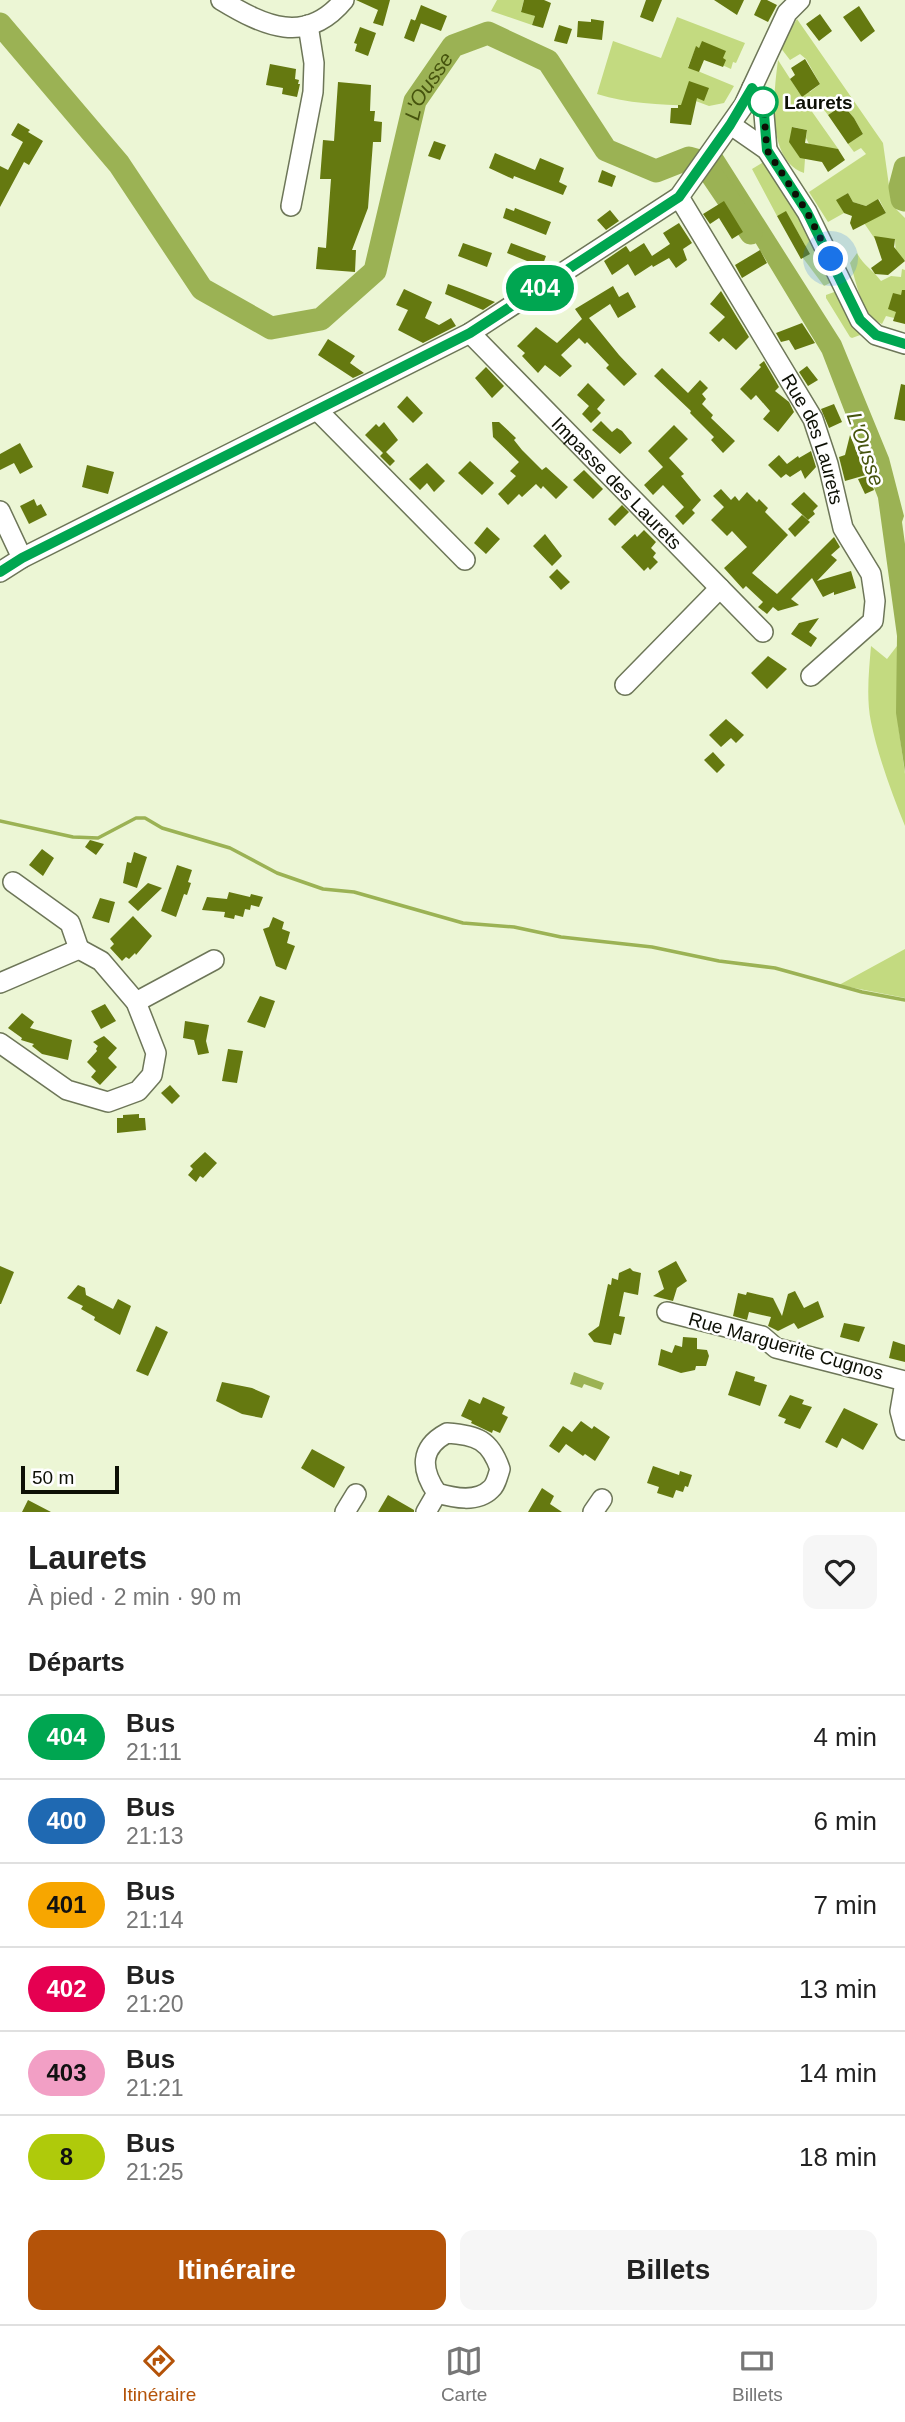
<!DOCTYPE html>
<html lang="fr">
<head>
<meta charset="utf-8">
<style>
	body { margin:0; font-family:Arial,sans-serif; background:#f6f6f6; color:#222; height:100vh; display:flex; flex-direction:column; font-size:26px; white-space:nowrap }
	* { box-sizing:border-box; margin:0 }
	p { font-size:23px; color:#767676 }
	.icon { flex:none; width:38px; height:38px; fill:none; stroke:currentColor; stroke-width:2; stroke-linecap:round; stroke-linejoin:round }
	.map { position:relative; height:1512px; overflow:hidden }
	.side { display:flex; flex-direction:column; background:#fff; flex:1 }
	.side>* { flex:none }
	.badge { padding:0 14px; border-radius:23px; font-size:24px; line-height:46px }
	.scale { position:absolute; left:21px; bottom:18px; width:98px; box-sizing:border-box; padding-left:7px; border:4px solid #0d1005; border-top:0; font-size:19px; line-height:24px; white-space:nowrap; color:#0d1005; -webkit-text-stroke:5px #fff; paint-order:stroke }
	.you { position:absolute; width:35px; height:35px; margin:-18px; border:5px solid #fff; border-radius:50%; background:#1a73e8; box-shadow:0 0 0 10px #1a73e833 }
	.map>.badge { position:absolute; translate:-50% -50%; box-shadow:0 0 0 4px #fff }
	h2 { padding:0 28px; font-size:26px; line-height:63px }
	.round { display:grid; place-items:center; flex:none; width:74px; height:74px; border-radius:14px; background:#f6f6f6 }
	.summary { display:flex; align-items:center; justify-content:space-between; height:119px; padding:0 28px }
	h1 { font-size:33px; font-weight:800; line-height:52px }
	.cta { display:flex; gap:14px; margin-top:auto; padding:14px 28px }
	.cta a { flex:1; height:80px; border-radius:14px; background:#b45309; color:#fff; font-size:28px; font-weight:800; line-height:80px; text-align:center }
	.cta a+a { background:#f6f6f6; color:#222 }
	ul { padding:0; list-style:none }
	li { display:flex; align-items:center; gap:21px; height:84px; padding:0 28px; border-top:2px solid #e0e0e0 }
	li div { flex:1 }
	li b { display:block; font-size:26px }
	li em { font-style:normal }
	li .badge { min-width:77px; font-weight:700; text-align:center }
	.tabs { display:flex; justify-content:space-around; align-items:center; height:98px; border-top:2px solid #e0e0e0; background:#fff; font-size:19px; color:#767676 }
	.tabs a { display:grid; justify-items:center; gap:4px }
	.tabs .active { color:#b45309 }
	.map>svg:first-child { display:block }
</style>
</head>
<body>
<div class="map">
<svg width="905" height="1512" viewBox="0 0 905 1512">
	<rect width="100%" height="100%" fill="#ecf6d5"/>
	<path fill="#c3da80" d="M 497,0 L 524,0 L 521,11 L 535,16 L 532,25 L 491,11 Z
		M 677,17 L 745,43 L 736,63 L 733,62 L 731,69 L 720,64 L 725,51 L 702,42 L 699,48 L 696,47 L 688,67 L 734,86 L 724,103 L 709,106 L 693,100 L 691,106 C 659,104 628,104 597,94 L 613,41 L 661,58 Z
		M 797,19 L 883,143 L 891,200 L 896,209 L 905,218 L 905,260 L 896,259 L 895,239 L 886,238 L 885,243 L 877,242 L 864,223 L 886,213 L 879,199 L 866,206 L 853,202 L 848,193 L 837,200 L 844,213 L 828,222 L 809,192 L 866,154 L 861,148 L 854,152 L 848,144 L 863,134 L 854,118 L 843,105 L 828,115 L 817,101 L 808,106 L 839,150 L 809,144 L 806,138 L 807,130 L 793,127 L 805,159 L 804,173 C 765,159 774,92 778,60 L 798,91 L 810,92 L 820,84 L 806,59 L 800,54 L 790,60 L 780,47 Z
		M 767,160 L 802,216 L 834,281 L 824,286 L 794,246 L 805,245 L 786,212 L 777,216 L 752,169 Z
		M 857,253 C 863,265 873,270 881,281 L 891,276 L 901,277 L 902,269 L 905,270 L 905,297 L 894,318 L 886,316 L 882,324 C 861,315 857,283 850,263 Z
		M 837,291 L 863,334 L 852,338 L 850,337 L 826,298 L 826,295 Z
		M 871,646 L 887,659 L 897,646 L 898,723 L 905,774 L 905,826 C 892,794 878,756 871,722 C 866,698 869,670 871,646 Z
		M 905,949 L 905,998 L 839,985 Z"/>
	<path fill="#9bb254" d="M 721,152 L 841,341 L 889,458 L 904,516 L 902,522 L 905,544 L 905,772 L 896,713 L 897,636 L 878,498 L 822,353 L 729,199 L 703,180 Z
		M 574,1372 L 604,1383 L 601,1390 L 584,1384 L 582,1388 L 570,1384 Z"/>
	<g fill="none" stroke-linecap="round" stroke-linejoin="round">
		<path stroke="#9bb254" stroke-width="3.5" d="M 0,821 L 73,837 L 98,838 L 136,818 L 145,818 L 162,828 L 230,848 L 277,873 L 323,889 L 354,892 L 463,923 L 514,927 L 561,937 L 652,947 L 719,961 L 775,968 L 862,992 L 905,1000"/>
		<g stroke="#9bb254" stroke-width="23">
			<path id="s1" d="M 0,24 L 119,164 L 202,289 L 271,328 L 321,319 L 375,271 L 415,101 L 453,46 L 488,33 L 548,61 L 606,150 L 656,171 L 689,158 L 703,162 L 751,233"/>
			<path d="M 905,168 L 900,187 L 902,199 L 905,200"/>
		</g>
	</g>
	<path fill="#657910" d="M 356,0 L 390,0 L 383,26 L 373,23 L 378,10 Z
		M 524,0 L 544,0 L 551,3 L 543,28 L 532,25 L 535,16 L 521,12 Z
		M 646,0 L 662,0 L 653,22 L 640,17 Z
		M 714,0 L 744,0 L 737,15 Z
		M 761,0 L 767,0 L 777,5 L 768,22 L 754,15 Z
		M 421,5 L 447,16 L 441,31 L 415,21 Z
		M 859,6 L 875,31 L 861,42 L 843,17 Z
		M 820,14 L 832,31 L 819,41 L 806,24 Z
		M 411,19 L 421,23 L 414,42 L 404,38 Z
		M 591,19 L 604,21 L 602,40 L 577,37 L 578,21 L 591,22 Z
		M 559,25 L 572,29 L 567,44 L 554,41 Z
		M 360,27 L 376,33 L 368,56 L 355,51 L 357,44 L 354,43 Z
		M 702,41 L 726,51 L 723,58 L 726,60 L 723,67 L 704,60 L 699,72 L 688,68 L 696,46 L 699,48 Z
		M 805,59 L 820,84 L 802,97 L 790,79 L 795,75 L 791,68 Z
		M 270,64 L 296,69 L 295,79 L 299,80 L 298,84 L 300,84 L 297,97 L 282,94 L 283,88 L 266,85 Z
		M 689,81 L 709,88 L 704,101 L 697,98 L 691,125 L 670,123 L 671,108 L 678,108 L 678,105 L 681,105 Z
		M 338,82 L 371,85 L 370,111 L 375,111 L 374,121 L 382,122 L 381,142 L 373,142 L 368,208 L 352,250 L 356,250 L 355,272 L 316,269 L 318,247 L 326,248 L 331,179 L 320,179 L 323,140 L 334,141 Z
		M 843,105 L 854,118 L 863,134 L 848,144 L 828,115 Z
		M 18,123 L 30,130 L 28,132 L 43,141 L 29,165 L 24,162 L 0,207 L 0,166 L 8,170 L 23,142 L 11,135 Z
		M 792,127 L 807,130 L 805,143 L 838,149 L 845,160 L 828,172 L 822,162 L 800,158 L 789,142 Z
		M 434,141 L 446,145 L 440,160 L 428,156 Z
		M 495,153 L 535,170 L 540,158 L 564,168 L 559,182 L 567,186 L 563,195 L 514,176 L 513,179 L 489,168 Z
		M 602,170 L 616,176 L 612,187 L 598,182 Z
		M 848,193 L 853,202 L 866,206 L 878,199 L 886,213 L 853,230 L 850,223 L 852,216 L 844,213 L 836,200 Z
		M 724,201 L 743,232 L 732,239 L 719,218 L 710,224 L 703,214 Z
		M 506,208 L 514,211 L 515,208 L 551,222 L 546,235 L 503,218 Z
		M 610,210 L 619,221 L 606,230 L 597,220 Z
		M 786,211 L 810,254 L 801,259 L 777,216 Z
		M 679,223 L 692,243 L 683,249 L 687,260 L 676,268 L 669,258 L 653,267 L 652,265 L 635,276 L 628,264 L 612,275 L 604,261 L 626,246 L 630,252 L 644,243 L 652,256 L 670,244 L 663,233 Z
		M 874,236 L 895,239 L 894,247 L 905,261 L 888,275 L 875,274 L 871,268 L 882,260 Z
		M 463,243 L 492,253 L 487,267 L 458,256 Z
		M 511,243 L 546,256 L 542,267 L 507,253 Z
		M 760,250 L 767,263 L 742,278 L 735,265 Z
		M 448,284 L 462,289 L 495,302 L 483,310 L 445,294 Z
		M 613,286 L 619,297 L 628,292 L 636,307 L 618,318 L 610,304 L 589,318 L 619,355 L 637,374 L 624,386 L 606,368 L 609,365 L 587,342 L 585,344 L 579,338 L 561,355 L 572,366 L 560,377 L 545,365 L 538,373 L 522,356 L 525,353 L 517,346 L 536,327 L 557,343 L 582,319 L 575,309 Z
		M 404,289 L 432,302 L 425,318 L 439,325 L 451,318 L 456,326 L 423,343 L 398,330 L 408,310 L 396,305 Z
		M 902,290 L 905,290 L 905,324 L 893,321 L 896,312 L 888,309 L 893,293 L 901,295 Z
		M 721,291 L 749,337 L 736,350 L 723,338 L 719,342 L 709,333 L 725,317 L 710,304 Z
		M 802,323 L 815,343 L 795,350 L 789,340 L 781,342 L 776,333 Z
		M 328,339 L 355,356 L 350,363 L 364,373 L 353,378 L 318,355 Z
		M 764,361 L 779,387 L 775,391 L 789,402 L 794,412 L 778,432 L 763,419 L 770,411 L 756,395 L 751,400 L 740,389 L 761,367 L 759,365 Z
		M 807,366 L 818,380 L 808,386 L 799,372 Z
		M 486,367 L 504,386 L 492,398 L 475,378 Z
		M 662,368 L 688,393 L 700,380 L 708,388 L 702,394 L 706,399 L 702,404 L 713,415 L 711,418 L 735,441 L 723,453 L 711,440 L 714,437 L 690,413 L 691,411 L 654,376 Z
		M 588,383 L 605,400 L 597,409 L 601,413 L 591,423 L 582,414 L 589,406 L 577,395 Z
		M 901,384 L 905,385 L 905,421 L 894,419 Z
		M 407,396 L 423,413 L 413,423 L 397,407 Z
		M 834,404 L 842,422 L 829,428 L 821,409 Z
		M 601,421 L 612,432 L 617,428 L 622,431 L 632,443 L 620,454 L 592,430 Z
		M 384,422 L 398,440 L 386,452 L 395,461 L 390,466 L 380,456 L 383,453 L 365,435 L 376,424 L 379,427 Z
		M 492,422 L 499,422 L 516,438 L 514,440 L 522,450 L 542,470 L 546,467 L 568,487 L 556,499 L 543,486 L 541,489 L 536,484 L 522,497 L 519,494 L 508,505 L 498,494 L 516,476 L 510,471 L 519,462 L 493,437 Z
		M 674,425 L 688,439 L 669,458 L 684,474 L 681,476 L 701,500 L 692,510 L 695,513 L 683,525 L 675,516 L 684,507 L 663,485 L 653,495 L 644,485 L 663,467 L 648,451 Z
		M 850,435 L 866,475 L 845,481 L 839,457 L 845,455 Z
		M 20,443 L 33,467 L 20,474 L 14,463 L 0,470 L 0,454 Z
		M 811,451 L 816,467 L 805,479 L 801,470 L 790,477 L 786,474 L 781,478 L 768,465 L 779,455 L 787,464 L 798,456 L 799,458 Z
		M 470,461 L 494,483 L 482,495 L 458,473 Z
		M 427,463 L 445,481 L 434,492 L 427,483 L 420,490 L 409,479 Z
		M 87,465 L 114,472 L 108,494 L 82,487 Z
		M 584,470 L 603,489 L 593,499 L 573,480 Z
		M 869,476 L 874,490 L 865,494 L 858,479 Z
		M 721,489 L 731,500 L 735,496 L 739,501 L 747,492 L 757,502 L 759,499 L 768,508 L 765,512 L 788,535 L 752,573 L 777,594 L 834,537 L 840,547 L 831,555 L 837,560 L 817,581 L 851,571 L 856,588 L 834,595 L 834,592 L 823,597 L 812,578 L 791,599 L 799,605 L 778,611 L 773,607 L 767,614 L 758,607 L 763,602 L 746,586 L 743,589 L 724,568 L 747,547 L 732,531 L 727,536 L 711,520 L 724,507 L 713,496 Z
		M 804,492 L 818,506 L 813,511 L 815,514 L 808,520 L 791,504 Z
		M 34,499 L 37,506 L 41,504 L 47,515 L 29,524 L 20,506 Z
		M 622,505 L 629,512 L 615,526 L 608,519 Z
		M 802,515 L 810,522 L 795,537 L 788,529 Z
		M 487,527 L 500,539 L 486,554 L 474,543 Z
		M 644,530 L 656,542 L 651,548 L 656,553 L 653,557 L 658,562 L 650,570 L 648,567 L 644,571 L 621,547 L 635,534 L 637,537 Z
		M 545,534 L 562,556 L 552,566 L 533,546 Z
		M 557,569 L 570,582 L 561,590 L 549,577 Z
		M 819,618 L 809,632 L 817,638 L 811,647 L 791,634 L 799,623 Z
		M 768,656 L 787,669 L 767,689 L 751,673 Z
		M 726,719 L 744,735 L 736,743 L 731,738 L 721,747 L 709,735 Z
		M 713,752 L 725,765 L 717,773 L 704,760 Z
		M 90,840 L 104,844 L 96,855 L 85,847 Z
		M 42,849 L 54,858 L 43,876 L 29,865 Z
		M 134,852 L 147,857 L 137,888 L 123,883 L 127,862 L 131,863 Z
		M 177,865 L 192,870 L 188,882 L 191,883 L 187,895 L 184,894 L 176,917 L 161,911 Z
		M 148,883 L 162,888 L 138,911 L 128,902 Z
		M 229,892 L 250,897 L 251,894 L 263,897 L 259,907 L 251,905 L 250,910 L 245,909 L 243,917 L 235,915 L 234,919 L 224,917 L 225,912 L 202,910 L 207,897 L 227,899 Z
		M 100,898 L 115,902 L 109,923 L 92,918 Z
		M 133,916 L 152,936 L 136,955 L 135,953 L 129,959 L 126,957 L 122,961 L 110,948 L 114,944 L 110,939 Z
		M 273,917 L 284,922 L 282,929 L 290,932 L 287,943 L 295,946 L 286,970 L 276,966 L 263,929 L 269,927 Z
		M 260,996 L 275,1001 L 265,1028 L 247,1022 Z
		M 105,1004 L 116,1021 L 101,1029 L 91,1011 Z
		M 22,1013 L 34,1022 L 30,1028 L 72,1040 L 68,1060 L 42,1054 L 32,1046 L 34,1044 L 21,1040 L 22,1038 L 8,1028 Z
		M 185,1021 L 209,1025 L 206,1041 L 209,1053 L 198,1055 L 194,1040 L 183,1038 Z
		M 104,1036 L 117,1048 L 108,1058 L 117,1067 L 100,1085 L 91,1077 L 96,1071 L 87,1062 L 97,1051 L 96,1049 L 98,1046 L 93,1042 Z
		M 228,1049 L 243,1051 L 237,1083 L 222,1081 Z
		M 170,1085 L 180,1096 L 172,1104 L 161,1093 Z
		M 139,1114 L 139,1118 L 145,1118 L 146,1130 L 117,1133 L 117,1118 L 123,1118 L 123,1115 Z
		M 205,1152 L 217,1163 L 203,1178 L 200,1176 L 196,1182 L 188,1175 L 193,1169 L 190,1166 Z
		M 676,1261 L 687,1281 L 677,1288 L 673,1301 L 653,1296 L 664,1289 L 658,1271 Z
		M 0,1266 L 14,1272 L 1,1304 L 0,1304 Z
		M 630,1268 L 633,1271 L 641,1273 L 638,1295 L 624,1292 L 619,1316 L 625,1317 L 621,1335 L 614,1333 L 611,1345 L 594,1342 L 588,1334 L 599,1326 L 608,1284 L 611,1285 L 612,1278 L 618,1280 L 619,1273 Z
		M 78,1285 L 85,1288 L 86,1295 L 113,1309 L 118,1299 L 131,1306 L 120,1335 L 94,1320 L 95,1317 L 81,1309 L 83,1306 L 67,1298 Z
		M 795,1291 L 804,1308 L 818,1301 L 824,1317 L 798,1329 L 794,1323 L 778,1331 L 768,1326 L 771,1317 L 749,1312 L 747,1320 L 733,1316 L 738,1293 L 746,1295 L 747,1292 L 773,1298 L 782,1316 L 788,1294 Z
		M 844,1323 L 865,1327 L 859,1342 L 840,1337 Z
		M 156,1326 L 168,1332 L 148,1376 L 136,1371 Z
		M 683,1337 L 697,1338 L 697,1349 L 707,1350 L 709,1356 L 706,1366 L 696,1366 L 695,1370 L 681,1373 L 658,1365 L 661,1349 L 672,1353 L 675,1345 L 682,1347 Z
		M 893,1341 L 905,1345 L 905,1362 L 889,1358 Z
		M 736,1371 L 755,1377 L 754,1381 L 767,1385 L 760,1406 L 728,1395 Z
		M 222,1382 L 252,1388 L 270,1396 L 262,1418 L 242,1414 L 216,1401 Z
		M 790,1395 L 804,1400 L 802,1404 L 812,1407 L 800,1429 L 784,1423 L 786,1419 L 778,1416 Z
		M 483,1397 L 505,1407 L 502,1414 L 508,1417 L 500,1433 L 493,1430 L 492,1433 L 471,1423 L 472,1421 L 461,1416 L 469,1399 L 480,1404 Z
		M 844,1408 L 878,1424 L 863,1450 L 842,1438 L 837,1448 L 825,1442 Z
		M 581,1421 L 592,1429 L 594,1426 L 610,1437 L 595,1461 L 585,1454 L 583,1456 L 566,1444 L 559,1453 L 549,1446 L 563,1426 L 572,1432 Z
		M 312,1449 L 345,1467 L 334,1488 L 301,1468 Z
		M 653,1466 L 679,1475 L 680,1471 L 692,1475 L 688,1487 L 685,1486 L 683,1492 L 676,1490 L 673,1498 L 657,1493 L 659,1487 L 647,1483 Z
		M 542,1488 L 554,1496 L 550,1504 L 562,1512 L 528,1512 Z
		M 388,1495 L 414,1510 L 414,1512 L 378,1512 Z
		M 28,1500 L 51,1512 L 22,1512 Z"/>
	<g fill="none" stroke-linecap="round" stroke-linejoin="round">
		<defs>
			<g id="minor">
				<path d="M 221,0 C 264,26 306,46 344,0"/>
				<path d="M 752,88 L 763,102 L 767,150"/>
				<path d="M 731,125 L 767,150 L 807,212 L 860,320 L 876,335 L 905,344"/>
				<path id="s2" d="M 679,197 L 813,419 L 828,464 L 843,528 L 871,574 L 875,601 L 873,621 L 811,676"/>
				<path d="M 291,206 L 313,92 L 314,63 L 308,25"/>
				<path id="s3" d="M 470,333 L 763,632"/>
				<path d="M 318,411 L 465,560"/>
				<path d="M 0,511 L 22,558"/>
				<path d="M 0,572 L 22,558 L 470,333 L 679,197 L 744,105 L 787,13 L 800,0"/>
				<path d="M 625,685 L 720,588"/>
				<path d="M 13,882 L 70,923 L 79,949"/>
				<path d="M 0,983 L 79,949 L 101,961 L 136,1002 L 156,1053 L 152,1075 L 138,1091 L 108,1102 L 67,1090 L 0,1043"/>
				<path d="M 136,1002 L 214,960"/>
				<path d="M 667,1312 L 762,1336 L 776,1348 L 905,1381"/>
				<path d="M 905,1382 L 900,1411 L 905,1430"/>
				<path d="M 447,1433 C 477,1435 490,1440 500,1469 C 498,1475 496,1485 491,1489 C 477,1503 454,1498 437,1493 C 421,1470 419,1448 447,1433 Z"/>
				<path d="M 345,1512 L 356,1494"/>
				<path d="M 426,1512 L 437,1493"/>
				<path d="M 593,1512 L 602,1499"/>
			</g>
		</defs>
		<use href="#minor" stroke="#6d7658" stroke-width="22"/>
		<use href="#minor" stroke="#fff" stroke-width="19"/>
	</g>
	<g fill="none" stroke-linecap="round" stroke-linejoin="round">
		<defs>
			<path id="line" d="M 0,572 L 22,558 L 470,333 L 679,197 L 730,125 L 752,88 L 763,102 L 767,150 L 807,212 L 860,320 L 876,335 L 905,344"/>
		</defs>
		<use href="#line" stroke="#fff" stroke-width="16"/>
		<use href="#line" stroke="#00a651" stroke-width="10"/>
		<path stroke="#0d1005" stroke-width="7" stroke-dasharray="0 12.6" d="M 763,102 L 767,150 L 807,212 L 831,259"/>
	</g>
	<circle fill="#fff" stroke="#00a651" stroke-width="3.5" cx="763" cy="102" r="14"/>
	<g text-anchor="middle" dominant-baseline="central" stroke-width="5" stroke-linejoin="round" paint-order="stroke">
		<g font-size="19" font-weight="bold" fill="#0d1005" stroke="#fff" text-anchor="start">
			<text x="784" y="102">Laurets</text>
		</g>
		<g font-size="19" fill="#0d1005" stroke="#fff">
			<text stroke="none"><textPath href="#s2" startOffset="278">Rue des Laurets</textPath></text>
			<text stroke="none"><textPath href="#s3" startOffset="210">Impasse des Laurets</textPath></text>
			<text transform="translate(786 1346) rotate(16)">Rue Marguerite Cugnos</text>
		</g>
		<g font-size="21" font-style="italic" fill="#46540e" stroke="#fff">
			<text stroke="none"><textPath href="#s1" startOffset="730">L'Ousse</textPath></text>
			<text transform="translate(866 449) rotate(71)">L'Ousse</text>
		</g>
	</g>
</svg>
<div class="scale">50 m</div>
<div class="you" style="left:831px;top:259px"></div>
<b class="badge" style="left:540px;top:288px;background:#00a651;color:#fff">404</b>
</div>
<section class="side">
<div class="summary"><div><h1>Laurets</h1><p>À pied · 2 min · 90 m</p></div><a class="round"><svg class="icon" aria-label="heart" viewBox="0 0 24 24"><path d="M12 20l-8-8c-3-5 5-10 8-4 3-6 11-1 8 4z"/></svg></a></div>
<h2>Départs</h2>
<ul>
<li><span class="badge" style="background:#00a651;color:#fff">404</span><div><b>Bus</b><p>21:11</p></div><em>4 min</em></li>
<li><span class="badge" style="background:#1f69b2;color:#fff">400</span><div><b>Bus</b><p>21:13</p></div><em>6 min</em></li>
<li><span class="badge" style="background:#f7a600;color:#111">401</span><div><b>Bus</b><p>21:14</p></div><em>7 min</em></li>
<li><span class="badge" style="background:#e50051;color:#fff">402</span><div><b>Bus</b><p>21:20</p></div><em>13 min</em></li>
<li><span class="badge" style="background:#f29fc5;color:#111">403</span><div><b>Bus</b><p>21:21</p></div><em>14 min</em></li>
<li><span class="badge" style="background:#afca0b;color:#111">8</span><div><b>Bus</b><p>21:25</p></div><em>18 min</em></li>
</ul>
<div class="cta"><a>Itinéraire</a><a>Billets</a></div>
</section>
<nav class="tabs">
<a class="active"><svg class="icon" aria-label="directions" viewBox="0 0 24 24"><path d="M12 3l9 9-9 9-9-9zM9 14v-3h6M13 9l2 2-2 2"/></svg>Itinéraire</a>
<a><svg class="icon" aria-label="map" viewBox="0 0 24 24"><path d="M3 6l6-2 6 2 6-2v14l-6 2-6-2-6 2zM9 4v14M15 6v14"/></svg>Carte</a>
<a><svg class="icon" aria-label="tickets" viewBox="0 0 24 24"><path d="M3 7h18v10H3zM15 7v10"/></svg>Billets</a>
</nav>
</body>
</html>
